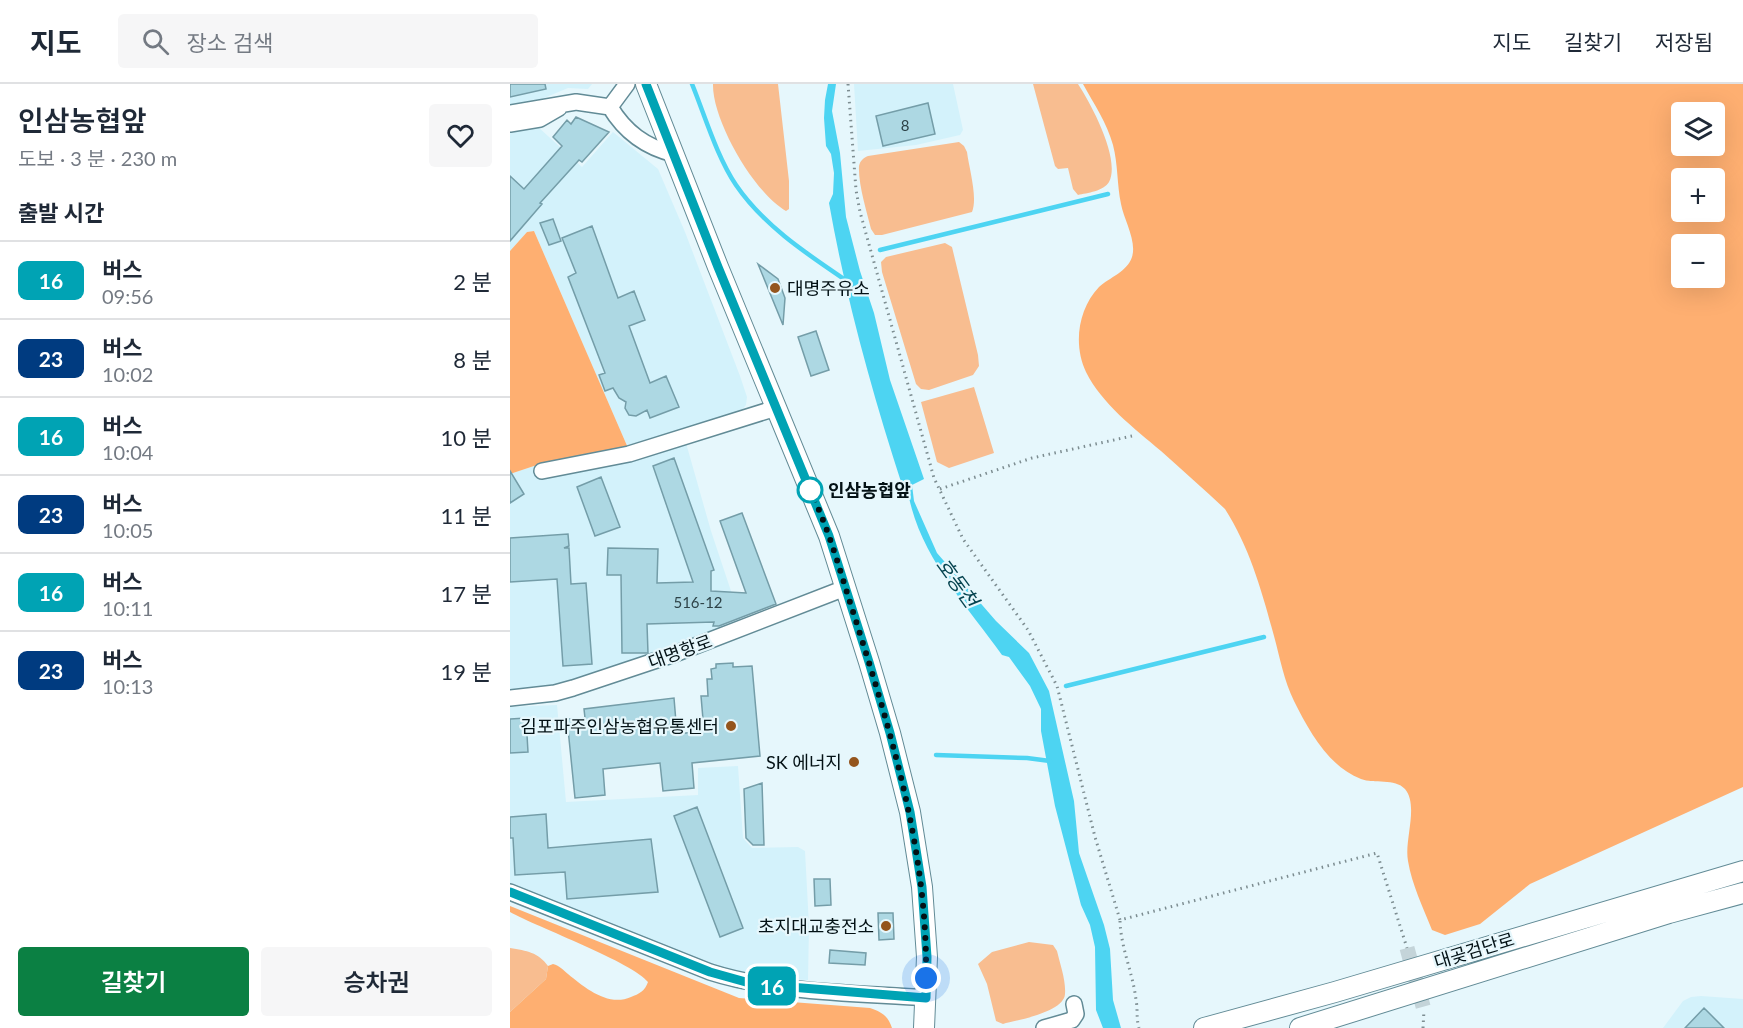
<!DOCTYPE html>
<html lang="ko">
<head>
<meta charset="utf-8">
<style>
	body { margin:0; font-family:Lato,"Noto Sans KR",sans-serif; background:#f6f6f7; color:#1f2937; height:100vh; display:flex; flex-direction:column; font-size:22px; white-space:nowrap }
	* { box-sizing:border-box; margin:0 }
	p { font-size:20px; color:#747a83 }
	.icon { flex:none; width:33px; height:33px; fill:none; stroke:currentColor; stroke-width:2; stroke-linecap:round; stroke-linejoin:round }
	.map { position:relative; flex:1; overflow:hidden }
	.details { display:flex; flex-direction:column; background:#fff; width:510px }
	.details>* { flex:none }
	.badge { padding:0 12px; border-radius:9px; font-size:21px; line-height:39px }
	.fabs { position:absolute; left:1161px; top:18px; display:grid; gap:12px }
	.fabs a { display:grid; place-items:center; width:54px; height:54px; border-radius:6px; background:#fff; box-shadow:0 6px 24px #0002; font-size:30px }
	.you { position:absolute; width:30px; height:30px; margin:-15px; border:4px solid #fff; border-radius:50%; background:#1a73e8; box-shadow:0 0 0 9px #1a73e833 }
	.map>.badge { position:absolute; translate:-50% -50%; box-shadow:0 0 0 3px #fff }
	h2 { padding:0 18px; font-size:22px; line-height:54px }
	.round { display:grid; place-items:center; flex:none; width:63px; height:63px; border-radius:6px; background:#f6f6f7 }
	.head { display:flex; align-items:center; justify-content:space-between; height:102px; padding:0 18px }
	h1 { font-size:28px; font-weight:600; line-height:45px }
	.cta { display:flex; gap:12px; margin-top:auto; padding:12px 18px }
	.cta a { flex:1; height:69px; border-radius:6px; background:#0b8043; color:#fff; font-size:24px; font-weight:600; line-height:69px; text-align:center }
	.cta a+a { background:#f6f6f7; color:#1f2937 }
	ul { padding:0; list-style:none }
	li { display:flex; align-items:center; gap:18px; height:78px; padding:0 18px; border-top:2px solid #e0e1e3 }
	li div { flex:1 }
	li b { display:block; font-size:22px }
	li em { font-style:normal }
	li .badge { min-width:66px; font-weight:700; text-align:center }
	header { display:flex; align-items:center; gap:36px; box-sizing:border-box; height:84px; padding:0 30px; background:#fff; border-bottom:2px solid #e0e1e3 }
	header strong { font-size:28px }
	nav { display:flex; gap:33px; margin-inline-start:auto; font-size:21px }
	.search { width:420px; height:54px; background:#f6f6f7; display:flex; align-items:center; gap:15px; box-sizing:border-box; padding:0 21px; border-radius:6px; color:#747a83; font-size:22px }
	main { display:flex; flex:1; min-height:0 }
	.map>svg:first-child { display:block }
</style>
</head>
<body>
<header>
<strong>지도</strong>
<div class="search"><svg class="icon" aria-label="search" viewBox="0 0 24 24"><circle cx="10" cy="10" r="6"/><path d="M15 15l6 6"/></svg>장소 검색</div>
<nav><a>지도</a><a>길찾기</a><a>저장됨</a></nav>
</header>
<main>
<section class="details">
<div class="head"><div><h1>인삼농협앞</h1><p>도보 · 3 분 · 230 m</p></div><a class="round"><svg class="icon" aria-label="heart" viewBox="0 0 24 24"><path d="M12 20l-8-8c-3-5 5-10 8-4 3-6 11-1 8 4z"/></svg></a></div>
<h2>출발 시간</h2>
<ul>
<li><span class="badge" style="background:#00a3b4;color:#fff">16</span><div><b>버스</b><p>09:56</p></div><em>2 분</em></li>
<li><span class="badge" style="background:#003b80;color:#fff">23</span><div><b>버스</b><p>10:02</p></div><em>8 분</em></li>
<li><span class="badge" style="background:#00a3b4;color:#fff">16</span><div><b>버스</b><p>10:04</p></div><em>10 분</em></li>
<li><span class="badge" style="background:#003b80;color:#fff">23</span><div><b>버스</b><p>10:05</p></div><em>11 분</em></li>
<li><span class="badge" style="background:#00a3b4;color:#fff">16</span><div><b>버스</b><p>10:11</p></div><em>17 분</em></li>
<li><span class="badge" style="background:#003b80;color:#fff">23</span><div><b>버스</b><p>10:13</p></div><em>19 분</em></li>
</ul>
<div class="cta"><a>길찾기</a><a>승차권</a></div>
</section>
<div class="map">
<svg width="1233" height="944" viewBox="0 0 1233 944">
	<rect width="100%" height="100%" fill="#e6f7fc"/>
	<path fill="#d3f2fb" d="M 0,0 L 82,0 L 78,5 L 58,4 L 22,19 L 0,25 Z
		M 344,0 L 443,0 L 453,46 L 450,51 L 406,61 L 348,67 Z
		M 16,32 L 72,83 L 103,48 L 148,85 L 175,148 L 230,292 L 237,313 L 236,321 L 231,327 L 118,364 L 24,147 L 17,148 L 0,167 L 0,34 Z
		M 176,359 L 201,447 L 232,540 L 42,603 L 0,608 L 0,390 L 24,382 Z
		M 47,621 L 56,718 L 188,711 L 188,684 L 228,682 L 233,754 L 242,764 L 288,763 L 295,767 L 299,842 L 298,896 L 252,894 L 225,889 L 0,800 L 0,623 Z
		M 1191,912 L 1233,915 L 1233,944 L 1153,944 L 1173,917 L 1181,913 Z"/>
	<path fill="#f8bd90" d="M 203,0 L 268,0 L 279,97 L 279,125 L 276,127 C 244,109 202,36 203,0 Z
		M 523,0 L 568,0 C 581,20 611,75 599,98 C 594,107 577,109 568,111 L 563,105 L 558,84 L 548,85 L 545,82 Z
		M 449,58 L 454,62 L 457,68 C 459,84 468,114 462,128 L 372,151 L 365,151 L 361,145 C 357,128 348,100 349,82 C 350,77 353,74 358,72 Z
		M 435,159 L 442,163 L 468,271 L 469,282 L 463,291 L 419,306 L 411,305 L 406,300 L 372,188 L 371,178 L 376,173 Z
		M 464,303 L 484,369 L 439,384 L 427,378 L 411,318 Z
		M 519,858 L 543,861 L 547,867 C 550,880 556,896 555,910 C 554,928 508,936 493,940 L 486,937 L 477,900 L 468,880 L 482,868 Z
		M 0,864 C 17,867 28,868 38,882 L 36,895 L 0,928 Z"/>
	<path fill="#feaf71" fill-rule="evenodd" d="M 573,0 L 1233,0 L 1233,703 L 1020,800 L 970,840 L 935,851 L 922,846 C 913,823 902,801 898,777 C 894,756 909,722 895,705 C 885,694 864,700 851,695 C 819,683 799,647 784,617 C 774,597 770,574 764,552 C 752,508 740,464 715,425 C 694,405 672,386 651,367 C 624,344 592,320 576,288 C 563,261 568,225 589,203 C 600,193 617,188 622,173 C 627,157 614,136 611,120 C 607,101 608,80 603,61 C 597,39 584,20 573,0 ZM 1204,28 L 1204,62 L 1172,62 L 1172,28 ZM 1204,94 L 1204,128 L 1172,128 L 1172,94 ZM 1204,160 L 1204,194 L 1172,194 L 1172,160 Z
		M 24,147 L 118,364 L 24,382 L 0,390 L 0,167 L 17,148 Z
		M 0,822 L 229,914 L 360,924 C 372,928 378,932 382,944 L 0,944 L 0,928 L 36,895 L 38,882 L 43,880 C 50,882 53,886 58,890 C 75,904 98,923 121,913 C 129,910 135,907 138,898 C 124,879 27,843 0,828 Z"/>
	<path fill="#4dd4f2" d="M 318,0 L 326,0 L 322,27 L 330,69 L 336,133 L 350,187 L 364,229 L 380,296 L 414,395 L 402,401 L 404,417 L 427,469 L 486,537 L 519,569 L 539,607 L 564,717 L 569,769 L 594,841 L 600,865 L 603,916 L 611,944 L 593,944 L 586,926 L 585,863 L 580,841 L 571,821 L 545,722 L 531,647 L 531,625 L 520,602 L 499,573 L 492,571 C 455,519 406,468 397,402 L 392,401 C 362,308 336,215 319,119 L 323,110 L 324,89 L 321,70 L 316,62 L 314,34 L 315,16 Z"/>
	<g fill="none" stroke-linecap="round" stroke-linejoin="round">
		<path stroke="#4dd4f2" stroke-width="4.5" d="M 182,0 C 195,32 207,73 226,101 C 254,142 297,170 337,197
			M 370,166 L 598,110
			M 556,602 L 754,553
			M 426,671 L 517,674 L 540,677"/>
	</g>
	<path fill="#add8e3" stroke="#749da8" stroke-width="1.5" d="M 0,0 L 35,0 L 36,5 L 0,13 Z
		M 418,19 L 425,50 L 373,62 L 366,32 Z
		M 66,33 L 99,48 L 72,78 L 69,76 L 30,119 L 32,120 L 0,157 L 0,92 L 14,105 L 52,62 L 43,53 L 57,36 L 61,40 Z
		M 43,135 L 51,157 L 39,161 L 30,139 Z
		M 82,142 L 108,214 L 124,207 L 135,236 L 119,242 L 140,299 L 156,292 L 169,323 L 140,334 L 137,326 L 126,332 L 119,331 L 115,324 L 116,318 L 109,314 L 103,304 L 95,307 L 89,291 L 95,289 L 58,193 L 66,189 L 52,154 Z
		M 248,180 L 268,195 L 275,214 L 273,241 Z
		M 306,247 L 319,286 L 301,292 L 288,253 Z
		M 164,374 L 204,486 L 201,487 L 201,507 L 236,509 L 210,437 L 232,429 L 266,520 L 209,542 L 203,542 L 204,538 L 137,540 L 138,569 L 112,569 L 111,491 L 97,491 L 98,464 L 148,465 L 147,499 L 183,498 L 143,382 Z
		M 0,387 L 14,410 L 0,419 Z
		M 91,393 L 110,443 L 85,452 L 67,403 Z
		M 58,450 L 59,462 L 54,464 L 59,464 L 61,500 L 76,499 L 82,580 L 53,582 L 47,495 L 0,498 L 0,454 Z
		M 223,579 L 223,583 L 242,582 L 250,672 L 182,679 L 184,704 L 153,707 L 150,679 L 93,685 L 95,711 L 65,714 L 57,635 L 75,634 L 74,625 L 164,614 L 167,650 L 194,647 L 191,612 L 198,612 L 197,595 L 202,595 L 201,585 L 206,584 L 206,580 Z
		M 16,634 L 18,668 L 0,669 L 0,635 Z
		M 252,699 L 254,761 L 243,761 L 236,754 L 234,705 Z
		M 187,723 L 233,844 L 210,853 L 164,732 Z
		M 36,730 L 38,764 L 141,755 L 148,808 L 57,815 L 55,788 L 5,791 L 3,754 L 0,754 L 0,733 Z
		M 304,795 L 320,795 L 321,821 L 305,822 Z
		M 368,829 L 383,829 L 384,855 L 369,856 Z
		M 320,866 L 356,869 L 355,881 L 319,879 Z
		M 1194,924 L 1214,944 L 1175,944 Z"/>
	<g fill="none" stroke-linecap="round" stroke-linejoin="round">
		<path stroke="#c4d4d9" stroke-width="15" stroke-dasharray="15 8" stroke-linecap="butt" d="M 897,864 L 914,926"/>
		<defs>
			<path id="minor" d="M 100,23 C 115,48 135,63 164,70
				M 0,29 L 66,18 L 100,23 L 117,0
				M 0,40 L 30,35 L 49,24
				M 32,387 L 119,370 L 266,324
				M 0,614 L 45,609 L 63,604 L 162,571 L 335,504
				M 0,808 L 200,888 C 266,909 346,909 416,914
				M 534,944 L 562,936 L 566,930 L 564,920"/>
			<path id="major" d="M 136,0 L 208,183 L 319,452 L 359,578 L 380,649 L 400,728 L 412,803 L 417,873 L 414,944
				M 694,944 L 825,908 L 1233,787
				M 790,944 L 1159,829 L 1233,809"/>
		</defs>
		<use href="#minor" stroke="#628b96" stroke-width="18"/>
		<use href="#major" stroke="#628b96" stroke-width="22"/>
		<path stroke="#7d8d91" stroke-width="3" stroke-dasharray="1.5 4.5" stroke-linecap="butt" d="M 338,0 L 346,106 L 350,128 L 424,394 L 453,455 L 518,546 L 547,602 L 585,753 L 610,836 L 867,769 L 897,864
			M 430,405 L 522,374 L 622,352
			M 610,837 C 611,865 623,889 626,916 C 628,926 626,934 629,944
			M 913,944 L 914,926"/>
		<use href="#minor" stroke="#fff" stroke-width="15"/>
		<use href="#major" stroke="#fff" stroke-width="20"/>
	</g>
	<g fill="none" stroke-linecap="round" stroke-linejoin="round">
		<defs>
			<path id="line" d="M 0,808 L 200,888 L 243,900 L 416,914 L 417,873 L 412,803 L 400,728 L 380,649 L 359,578 L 319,452 L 208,183 L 136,0"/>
		</defs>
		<use href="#line" stroke="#fff" stroke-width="14"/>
		<use href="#line" stroke="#00a3b4" stroke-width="9"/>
		<path stroke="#031115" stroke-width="6" stroke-dasharray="0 10.8" d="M 300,406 C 320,447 331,491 345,534 C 382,651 418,770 416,894"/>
	</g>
	<g fill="#94551d" stroke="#e6f7fc" stroke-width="2">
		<circle cx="265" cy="204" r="6"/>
		<circle cx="221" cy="642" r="6"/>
		<circle cx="344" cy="678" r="6"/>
		<circle cx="376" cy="842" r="6"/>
	</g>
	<circle fill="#fff" stroke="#00a3b4" stroke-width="3" cx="300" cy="406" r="12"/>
	<g text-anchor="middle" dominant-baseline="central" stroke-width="4.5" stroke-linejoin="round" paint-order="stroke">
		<g font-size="15" fill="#2e4348">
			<text x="395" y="41">8</text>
			<text x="188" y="518">516-12</text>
		</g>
		<g font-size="18" fill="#031115" stroke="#e6f7fc" text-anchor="end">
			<text x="277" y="204" text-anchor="start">대명주유소</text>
			<text x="209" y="642">김포파주인삼농협유통센터</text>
			<text x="332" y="678">SK 에너지</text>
			<text x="364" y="842">초지대교충전소</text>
		</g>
		<g font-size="18" font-weight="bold" fill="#031115" stroke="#e6f7fc" text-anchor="start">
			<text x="318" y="406">인삼농협앞</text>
		</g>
		<g font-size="18" fill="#031115" stroke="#e6f7fc">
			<text transform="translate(170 567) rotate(-20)">대명항로</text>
			<text transform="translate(964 866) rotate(-17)">대곶검단로</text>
		</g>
		<g font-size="20" font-style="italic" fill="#064450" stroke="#e6f7fc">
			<text transform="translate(448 498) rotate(54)">호동천</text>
		</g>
	</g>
</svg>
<div class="fabs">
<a><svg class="icon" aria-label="layers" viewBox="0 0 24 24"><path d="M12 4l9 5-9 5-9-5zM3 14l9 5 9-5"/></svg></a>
<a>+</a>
<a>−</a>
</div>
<div class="you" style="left:416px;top:894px"></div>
<b class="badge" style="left:262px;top:902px;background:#00a3b4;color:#fff">16</b>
</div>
</main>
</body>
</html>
